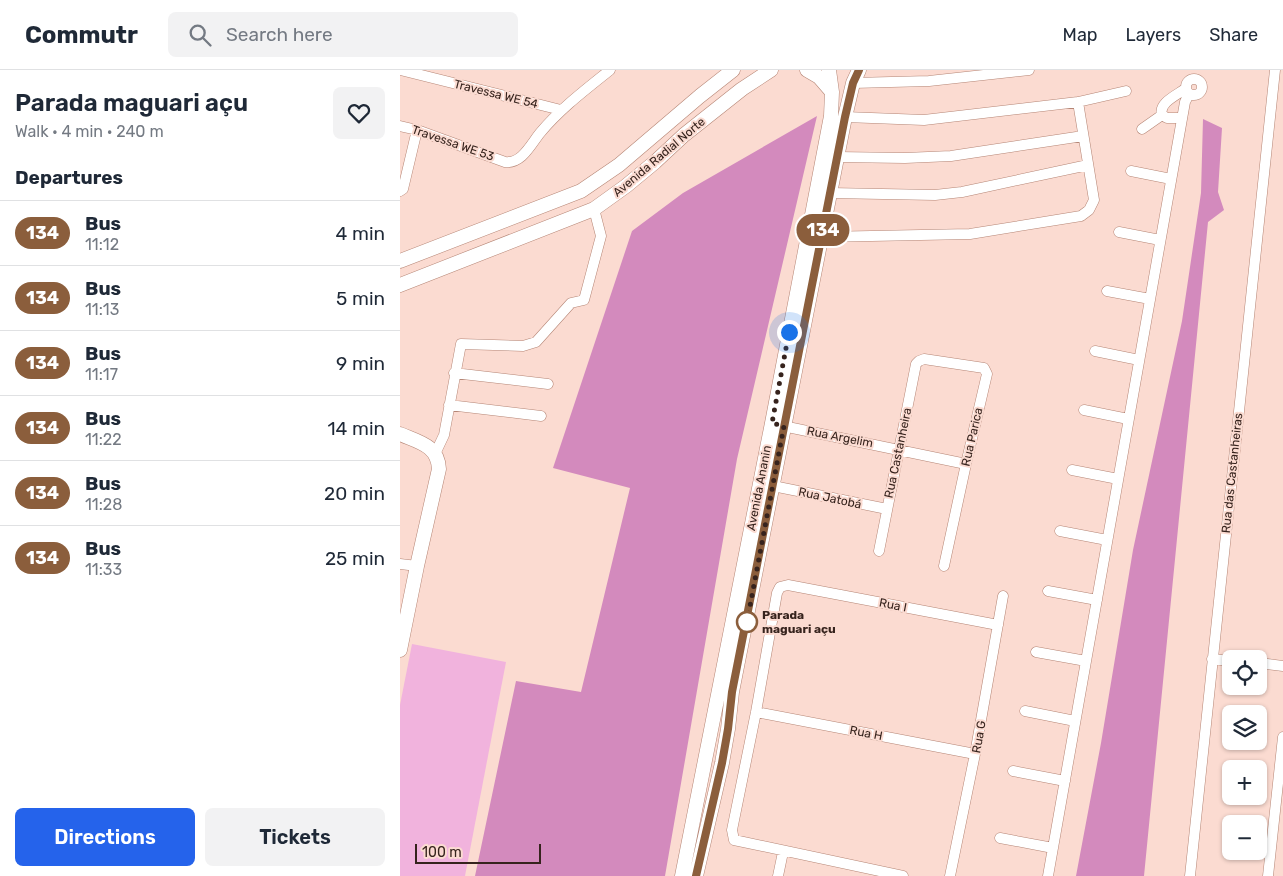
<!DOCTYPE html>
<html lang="en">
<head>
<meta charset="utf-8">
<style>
	body { margin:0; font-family:Rubik,sans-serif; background:#f2f2f3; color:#1f2937; height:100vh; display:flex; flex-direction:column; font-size:19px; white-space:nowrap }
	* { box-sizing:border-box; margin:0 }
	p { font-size:16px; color:#747a83 }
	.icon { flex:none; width:28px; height:28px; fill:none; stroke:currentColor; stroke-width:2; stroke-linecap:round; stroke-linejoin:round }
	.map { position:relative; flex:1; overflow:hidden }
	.side { display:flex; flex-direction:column; background:#fff; width:400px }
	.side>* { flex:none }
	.badge { padding:0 10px; border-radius:16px; font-size:18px; line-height:32px }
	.buttons { position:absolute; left:822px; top:580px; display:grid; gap:10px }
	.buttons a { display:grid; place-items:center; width:45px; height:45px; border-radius:8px; background:#fff; box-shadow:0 1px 4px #0004; font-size:25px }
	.scale { position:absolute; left:15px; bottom:12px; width:126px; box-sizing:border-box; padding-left:5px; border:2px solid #36231d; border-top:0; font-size:14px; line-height:18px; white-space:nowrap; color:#36231d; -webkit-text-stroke:4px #fbdbd1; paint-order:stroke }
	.you { position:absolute; width:25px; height:25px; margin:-12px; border:4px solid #fff; border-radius:50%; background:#1a73e8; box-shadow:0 0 0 8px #1a73e833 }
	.map>.badge { position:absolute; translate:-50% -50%; box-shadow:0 0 0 2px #fff }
	h2 { padding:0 15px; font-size:19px; line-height:45px }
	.round { display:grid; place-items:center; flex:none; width:52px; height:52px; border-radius:8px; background:#f2f2f3 }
	.summary { display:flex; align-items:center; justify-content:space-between; height:85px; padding:0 15px }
	h1 { font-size:24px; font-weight:600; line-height:38px }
	.primary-button { display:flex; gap:10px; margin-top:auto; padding:10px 15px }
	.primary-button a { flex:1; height:58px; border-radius:8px; background:#2563eb; color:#fff; font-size:20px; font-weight:600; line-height:58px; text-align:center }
	.primary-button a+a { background:#f2f2f3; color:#1f2937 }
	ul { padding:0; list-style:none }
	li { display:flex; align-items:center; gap:15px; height:65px; padding:0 15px; border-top:1px solid #e0e1e3 }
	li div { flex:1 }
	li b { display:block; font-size:19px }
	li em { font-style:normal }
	li .badge { min-width:55px; font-weight:700; text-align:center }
	header { display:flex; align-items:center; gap:30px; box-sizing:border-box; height:70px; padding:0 25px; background:#fff; border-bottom:1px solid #e0e1e3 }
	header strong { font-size:24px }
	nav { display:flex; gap:28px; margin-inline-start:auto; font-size:18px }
	.search { width:350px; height:45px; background:#f2f2f3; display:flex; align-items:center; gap:12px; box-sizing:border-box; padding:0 18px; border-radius:8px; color:#747a83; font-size:19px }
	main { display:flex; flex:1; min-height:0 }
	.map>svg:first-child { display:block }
</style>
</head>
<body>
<header>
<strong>Commutr</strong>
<div class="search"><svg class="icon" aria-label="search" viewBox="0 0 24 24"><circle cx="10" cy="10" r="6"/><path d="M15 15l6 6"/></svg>Search here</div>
<nav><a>Map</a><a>Layers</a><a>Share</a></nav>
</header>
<main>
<section class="side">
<div class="summary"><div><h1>Parada maguari açu</h1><p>Walk · 4 min · 240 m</p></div><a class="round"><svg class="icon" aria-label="heart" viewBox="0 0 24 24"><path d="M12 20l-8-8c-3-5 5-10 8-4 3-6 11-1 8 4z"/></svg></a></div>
<h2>Departures</h2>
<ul>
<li><span class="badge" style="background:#8b5e3c;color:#fff">134</span><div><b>Bus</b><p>11:12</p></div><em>4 min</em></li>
<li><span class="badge" style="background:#8b5e3c;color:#fff">134</span><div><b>Bus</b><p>11:13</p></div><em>5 min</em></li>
<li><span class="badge" style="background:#8b5e3c;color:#fff">134</span><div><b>Bus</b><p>11:17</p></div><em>9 min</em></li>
<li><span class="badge" style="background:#8b5e3c;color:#fff">134</span><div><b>Bus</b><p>11:22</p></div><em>14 min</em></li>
<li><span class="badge" style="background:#8b5e3c;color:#fff">134</span><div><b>Bus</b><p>11:28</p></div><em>20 min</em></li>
<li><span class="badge" style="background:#8b5e3c;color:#fff">134</span><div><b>Bus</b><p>11:33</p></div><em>25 min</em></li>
</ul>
<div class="primary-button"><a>Directions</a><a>Tickets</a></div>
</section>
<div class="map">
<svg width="883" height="806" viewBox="0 0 883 806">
	<rect width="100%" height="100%" fill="#fbdbd1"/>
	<path fill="#f1b3dd" d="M 12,574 L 106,592 L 65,806 L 0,806 L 0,635 Z"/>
	<path fill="#d38abd" d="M 417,46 L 337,389 L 265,806 L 75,806 L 116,611 L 181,622 L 230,418 L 153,398 L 232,161 L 283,123 Z
		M 803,49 L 822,58 L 818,122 L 824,140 L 808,152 L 744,806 L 676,806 L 701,673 L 733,480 L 782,251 L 801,123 Z"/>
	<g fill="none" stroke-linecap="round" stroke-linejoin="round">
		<defs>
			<path id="minor" d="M 1,0 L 161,40
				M786 17a8 8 0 1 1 16 0a8 8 0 1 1-16 0Z
				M 453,13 L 529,11 L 629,0
				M 445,47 L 524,50 L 678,32 L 726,21
				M 782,48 L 767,48 L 762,45 C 758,33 777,25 785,19
				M 0,56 L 17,60 L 105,92 C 122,94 131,74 140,63 C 160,39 185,20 210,0
				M 742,59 L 762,45
				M 437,87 L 505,88 L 551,86 L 683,66
				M 731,101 L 771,109
				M 0,121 L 3,119 L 17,60
				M 430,123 L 535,125 L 562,122 L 688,95
				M 719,162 L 760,170
				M 422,167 L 570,164 L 681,146 L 689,140 L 694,130 L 678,32
				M 707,221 L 750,229
				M 695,281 L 739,290
				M 54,303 L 148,314
				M 49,335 L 141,346
				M 684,340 L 728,349
				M 378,355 L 566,394
				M 35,384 L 44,365 L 61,274 L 123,276 L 136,272 L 171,233 L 184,230 L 201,166 L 194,139
				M 672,400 L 718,409
				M 373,416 L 487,439
				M 660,461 L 707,470
				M 479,481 L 516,294 L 519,291 L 524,289 L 584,298 L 587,304 L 566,394 L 544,496
				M 0,494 L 17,496
				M 648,521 L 697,530
				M 636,582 L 686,591
				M 812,589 L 831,591
				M 859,593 L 883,596
				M 625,641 L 675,651
				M 356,642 L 575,684
				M 613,701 L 665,711
				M 600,768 L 653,778
				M 378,806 L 383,782
				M 503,806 L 334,770 L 332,760 L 356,642 L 377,523 L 380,517 L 388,515 L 598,555
				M 550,806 L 575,684 L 603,526
				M 648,806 L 785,32 L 789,24
				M 790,806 L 875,0
				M 868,806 L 883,667"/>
			<path id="secondary" d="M 407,0 L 419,7 L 432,22
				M 0,191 L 181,121 L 219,95 L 300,26 L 333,0
				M 0,215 L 194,139 L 226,116 L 255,92 L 284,65 L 342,19 L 371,0
				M 0,364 C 18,372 38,375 39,399 L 17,496 L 0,580
				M 282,806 L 372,353 L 431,46 L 432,22 L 429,0
				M 296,806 L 322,693 L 328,659 L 332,622 L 445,47 L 453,13 L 459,0"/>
		</defs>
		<use href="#minor" stroke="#b58575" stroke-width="11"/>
		<use href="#secondary" stroke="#b58575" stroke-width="15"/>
		<use href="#minor" stroke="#fff" stroke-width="10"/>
		<use href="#secondary" stroke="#fff" stroke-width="14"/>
	</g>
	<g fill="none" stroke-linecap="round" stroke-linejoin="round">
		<defs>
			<path id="line" d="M 296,806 L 322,693 L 328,659 L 332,622 L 445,47 L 453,13 L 459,0"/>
		</defs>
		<use href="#line" stroke="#fff" stroke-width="11"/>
		<use href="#line" stroke="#8b5e3c" stroke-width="8"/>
		<path stroke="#36231d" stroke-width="5" stroke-dasharray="0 9" d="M 347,552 L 384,356 L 372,353 L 389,262"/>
	</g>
	<circle fill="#fff" stroke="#8b5e3c" stroke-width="2.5" cx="347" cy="552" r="10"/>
	<g text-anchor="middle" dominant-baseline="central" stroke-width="4" stroke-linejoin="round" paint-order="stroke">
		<g font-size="12" fill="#36231d" stroke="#fbdbd1">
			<text transform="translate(96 24) rotate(14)">Travessa WE 54</text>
			<text transform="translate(53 73) rotate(19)">Travessa WE 53</text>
			<text transform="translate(259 87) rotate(-40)">Avenida Radial Norte</text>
			<text transform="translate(440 367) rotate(11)">Rua Argelim</text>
			<text transform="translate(572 367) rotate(-77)">Rua Parica</text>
			<text transform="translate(498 383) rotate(-78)">Rua Castanheira</text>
			<text transform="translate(832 403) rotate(-84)">Rua das Castanheiras</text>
			<text transform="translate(359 418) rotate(-79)">Avenida Ananin</text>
			<text transform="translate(430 428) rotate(12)">Rua Jatobá</text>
			<text transform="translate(493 535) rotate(11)">Rua I</text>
			<text transform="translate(466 663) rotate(11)">Rua H</text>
			<text transform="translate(579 667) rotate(-80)">Rua G</text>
		</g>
		<g font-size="12" font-weight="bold" fill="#36231d" stroke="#fbdbd1" text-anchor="start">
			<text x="362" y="545">Parada<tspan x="362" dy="14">maguari açu</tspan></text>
		</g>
	</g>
</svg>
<div class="buttons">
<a><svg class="icon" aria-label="locate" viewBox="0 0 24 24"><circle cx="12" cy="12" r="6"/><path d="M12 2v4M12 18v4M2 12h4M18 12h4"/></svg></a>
<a><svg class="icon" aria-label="layers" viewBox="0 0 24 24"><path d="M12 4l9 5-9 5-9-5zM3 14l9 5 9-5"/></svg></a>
<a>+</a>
<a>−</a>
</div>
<div class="scale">100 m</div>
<div class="you" style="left:389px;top:262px"></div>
<b class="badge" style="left:423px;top:160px;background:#8b5e3c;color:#fff">134</b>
</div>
</main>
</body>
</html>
